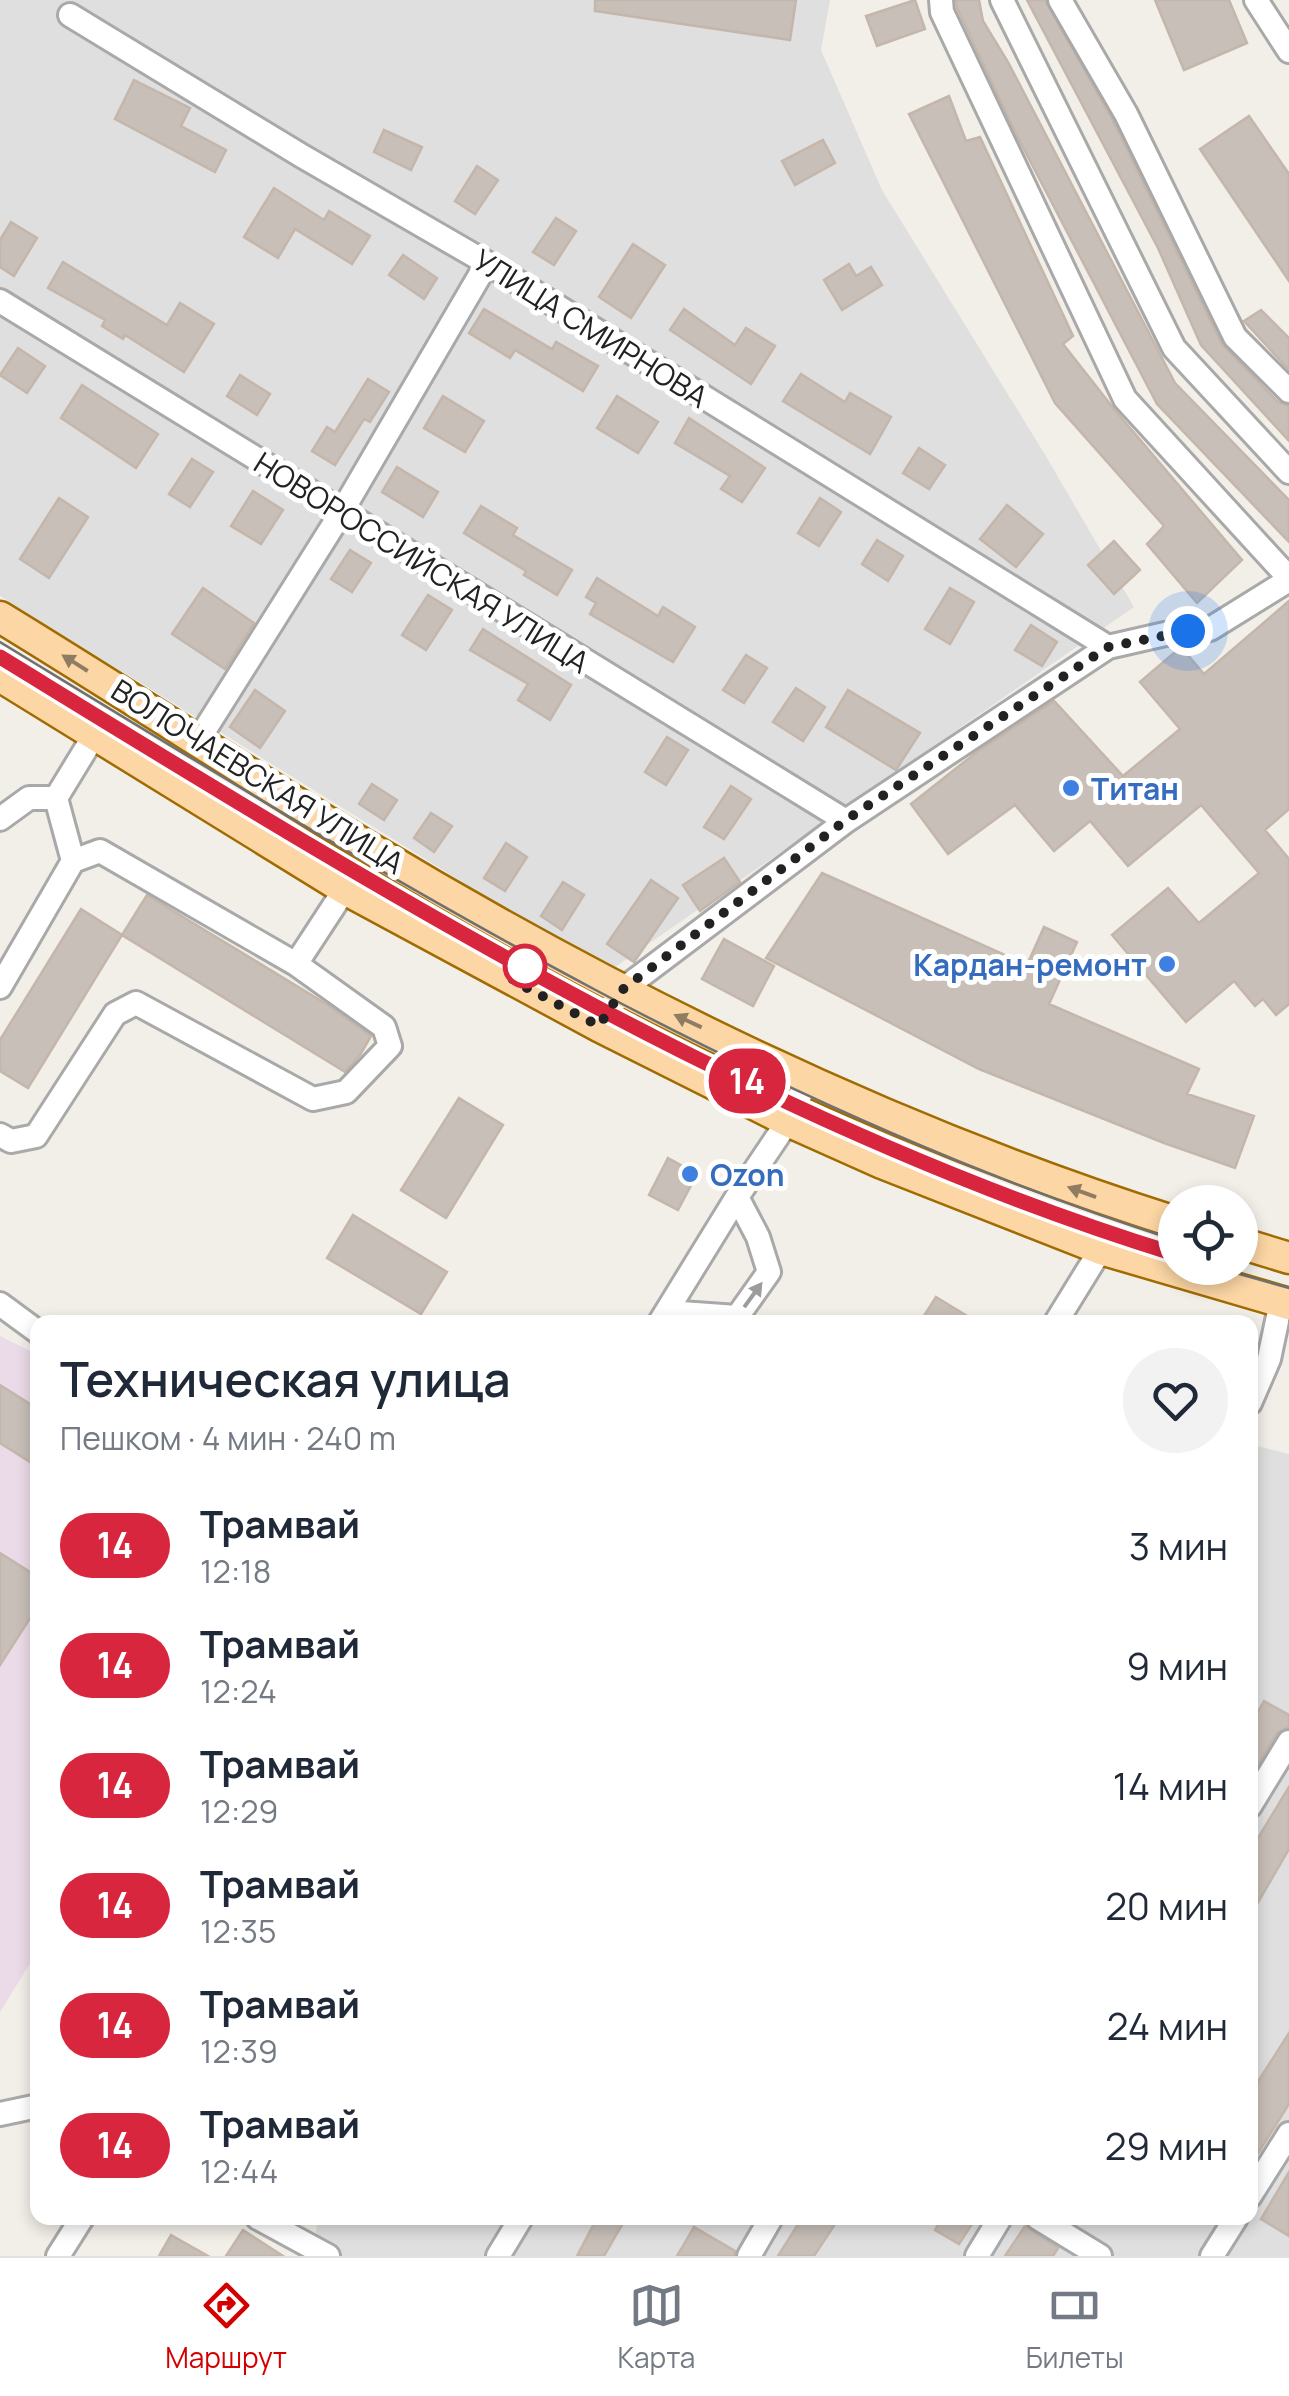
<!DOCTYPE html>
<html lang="ru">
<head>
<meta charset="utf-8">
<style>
	body { margin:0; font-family:Manrope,sans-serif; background:#f2f2f3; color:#1f2937; height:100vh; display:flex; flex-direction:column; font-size:38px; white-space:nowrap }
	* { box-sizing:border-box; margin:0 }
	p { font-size:32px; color:#747a83 }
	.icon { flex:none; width:55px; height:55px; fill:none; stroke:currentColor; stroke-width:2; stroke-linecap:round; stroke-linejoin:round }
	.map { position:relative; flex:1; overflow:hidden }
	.side { position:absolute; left:30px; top:1315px; width:1228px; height:910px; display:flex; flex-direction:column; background:#fff; border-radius:20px; box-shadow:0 5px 15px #0003 }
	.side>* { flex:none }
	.badge { padding:0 20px; border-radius:32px; font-size:35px; line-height:65px }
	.fabs { position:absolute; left:1158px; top:1185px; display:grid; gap:20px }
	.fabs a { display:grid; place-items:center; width:100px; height:100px; border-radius:50%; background:#fff; box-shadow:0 5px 15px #0003; font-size:50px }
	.you { position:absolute; width:50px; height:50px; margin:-25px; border:8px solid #fff; border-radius:50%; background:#1a73e8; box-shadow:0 0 0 15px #1a73e833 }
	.map>.badge { position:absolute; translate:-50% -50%; box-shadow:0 0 0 5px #fff }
	.round { display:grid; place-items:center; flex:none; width:105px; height:105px; border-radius:52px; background:#f2f2f3 }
	.summary { display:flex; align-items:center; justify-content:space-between; height:170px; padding:0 30px }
	h1 { font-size:48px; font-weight:600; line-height:75px }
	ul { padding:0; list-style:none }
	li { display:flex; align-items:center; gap:30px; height:120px; padding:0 30px }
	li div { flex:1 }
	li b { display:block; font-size:38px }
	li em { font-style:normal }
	li .badge { min-width:110px; font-weight:700; text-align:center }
	.menu { display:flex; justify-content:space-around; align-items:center; height:140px; border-top:2px solid #e0e1e3; background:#fff; font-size:28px; color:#747a83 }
	.menu a { display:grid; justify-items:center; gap:5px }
	.menu .selected { color:#d40000 }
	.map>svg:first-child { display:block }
</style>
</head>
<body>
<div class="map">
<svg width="1289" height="2256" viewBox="0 0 1289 2256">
	<rect width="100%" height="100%" fill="#f2efe9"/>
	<path fill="#e0dfdf" d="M 0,0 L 830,0 L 821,50 L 882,190 L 1044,453 L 1134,607 L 608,972 L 0,596 Z
		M 1250,1444 L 1289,1454 L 1289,2256 L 312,2256 L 318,2218 L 1250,2218 Z"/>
	<path fill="#ebdbe8" d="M 0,1336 L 38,1355 L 37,1952 L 0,2012 Z"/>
	<path fill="#c7bfb8" stroke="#c4b6ab" stroke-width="2.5" d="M 595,0 L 796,0 L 790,40 L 595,11 Z
		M 915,0 L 925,29 L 877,46 L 866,16 Z
		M 956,0 L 979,0 L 983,21 L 1008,62 L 1175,383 L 1289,500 L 1289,542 L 1157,404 L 1017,136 L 957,8 Z
		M 1027,0 L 1045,0 L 1113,121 L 1222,344 L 1278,402 L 1289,406 L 1289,441 L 1201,345 L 1158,248 Z
		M 1155,0 L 1229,0 L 1247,43 L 1184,70 Z
		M 134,80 L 190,108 L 181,126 L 226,150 L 215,172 L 115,119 Z
		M 949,96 L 966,141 L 980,137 L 1073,336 L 1063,344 L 1114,409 L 1242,560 L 1197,603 L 1147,544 L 1164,526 L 1055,403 L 909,114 Z
		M 1249,116 L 1289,174 L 1289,281 L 1200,149 Z
		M 384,130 L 422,147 L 411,170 L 374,152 Z
		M 823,140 L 835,163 L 795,185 L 782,161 Z
		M 477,166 L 498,180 L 475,214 L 455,201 Z
		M 274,188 L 324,220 L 329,211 L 370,236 L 352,264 L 295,229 L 278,258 L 244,237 Z
		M 556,218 L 576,231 L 554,265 L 533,252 Z
		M 11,222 L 37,238 L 14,276 L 0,267 L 0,240 Z
		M 633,244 L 665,265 L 631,318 L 599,297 Z
		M 403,255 L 437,278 L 424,299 L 389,275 Z
		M 63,262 L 167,325 L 180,303 L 214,324 L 184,372 L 125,335 L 123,339 L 102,326 L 105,320 L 48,288 Z
		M 849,264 L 856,276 L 871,267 L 882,285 L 842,310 L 824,280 Z
		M 484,309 L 552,349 L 556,342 L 598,366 L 583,391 L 515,350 L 510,358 L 469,333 Z
		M 684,309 L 735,345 L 746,328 L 775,346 L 751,384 L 670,330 Z
		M 1261,310 L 1289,338 L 1289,370 L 1244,321 Z
		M 18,348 L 45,366 L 27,393 L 0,375 Z
		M 801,374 L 845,402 L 850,393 L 891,417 L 870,454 L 783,401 Z
		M 240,375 L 270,394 L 257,415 L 227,396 Z
		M 368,379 L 389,392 L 370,422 L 364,419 L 335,465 L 312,451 L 327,427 L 335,432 Z
		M 82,385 L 158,434 L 136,468 L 61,418 Z
		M 443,396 L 484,421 L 465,452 L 424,428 Z
		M 617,396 L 658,422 L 638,453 L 597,428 Z
		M 689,418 L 765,468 L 742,502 L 721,489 L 730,476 L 675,443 Z
		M 919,448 L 945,465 L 929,489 L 903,473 Z
		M 192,459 L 213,472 L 190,507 L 169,494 Z
		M 397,467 L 438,492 L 423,517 L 382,492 Z
		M 253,491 L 283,510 L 261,544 L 231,526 Z
		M 59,498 L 88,517 L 49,578 L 20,559 Z
		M 820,498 L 841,512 L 819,546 L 798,533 Z
		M 1007,505 L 1043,534 L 1016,567 L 980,539 Z
		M 481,506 L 517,528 L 513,535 L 572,570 L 557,595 L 524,575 L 526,571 L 464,533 Z
		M 877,540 L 903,556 L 888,581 L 862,564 Z
		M 1114,541 L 1140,570 L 1114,594 L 1088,565 Z
		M 350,550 L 371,563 L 352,592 L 331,579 Z
		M 597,578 L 658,616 L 663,607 L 695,627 L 673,662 L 590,614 L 596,603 L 586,597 Z
		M 203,588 L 254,623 L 225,669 L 172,634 Z
		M 950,588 L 974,602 L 950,644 L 925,629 Z
		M 428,595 L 452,610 L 426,650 L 402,635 Z
		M 1289,601 L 1289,809 L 1265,830 L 1289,859 L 1289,1004 L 1276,1015 L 1263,999 L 1255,1006 L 1234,981 L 1186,1022 L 1112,935 L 1168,888 L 1199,923 L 1259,873 L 1201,805 L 1128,866 L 1090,821 L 1054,851 L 1015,805 L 948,854 L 911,804 L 978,751 L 1054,701 L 1123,776 L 1180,729 L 1140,682 L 1181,647 L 1204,674 Z
		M 1031,625 L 1057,642 L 1042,666 L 1015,650 Z
		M 483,629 L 571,685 L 550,720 L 518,700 L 528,684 L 470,650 Z
		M 746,655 L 767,668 L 744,703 L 723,690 Z
		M 796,688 L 825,707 L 803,741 L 773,722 Z
		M 255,690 L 285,711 L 260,748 L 230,727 Z
		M 848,690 L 920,733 L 896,770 L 826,727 Z
		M 667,737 L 688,750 L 666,785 L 645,772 Z
		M 372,784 L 397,800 L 384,820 L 359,804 Z
		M 731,786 L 751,799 L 724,839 L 704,827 Z
		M 431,813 L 452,826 L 434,852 L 414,838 Z
		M 506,843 L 527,857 L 505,891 L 484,878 Z
		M 724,858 L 740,882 L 700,911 L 683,885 Z
		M 822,873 L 1027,965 L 1044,927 L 1077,942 L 1049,1004 L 1199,1069 L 1187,1094 L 1254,1116 L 1235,1168 L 1164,1143 L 979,1069 L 766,958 Z
		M 651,880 L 678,898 L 634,962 L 607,944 Z
		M 563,882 L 584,895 L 562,930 L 541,916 Z
		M 147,895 L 328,1005 L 371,1036 L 360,1055 L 345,1072 L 122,935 Z
		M 81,909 L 122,935 L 28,1088 L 0,1071 L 0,1040 Z
		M 724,939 L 774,966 L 753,1006 L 702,979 Z
		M 459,1098 L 503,1125 L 446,1218 L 401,1190 Z
		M 668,1158 L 697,1174 L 678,1210 L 649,1195 Z
		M 353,1215 L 447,1272 L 421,1314 L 327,1258 Z
		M 936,1297 L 977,1322 L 920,1322 Z
		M 0,1385 L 38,1409 L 38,1467 L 0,1443 Z
		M 0,1553 L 38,1577 L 38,1606 L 0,1665 Z
		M 1264,1701 L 1289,1715 L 1289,1727 L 1277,1733 L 1250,1777 L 1250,1726 Z
		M 1289,1787 L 1289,1849 L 1250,1916 L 1250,1851 Z
		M 1289,2033 L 1289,2104 L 1250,2166 L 1250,2094 Z
		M 1289,2172 L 1289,2236 L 1261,2219 Z
		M 597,2218 L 626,2218 L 604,2256 L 577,2256 Z
		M 802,2218 L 839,2218 L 814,2256 L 778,2256 Z
		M 942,2218 L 976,2218 L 959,2244 L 935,2230 Z
		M 1025,2226 L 1058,2248 L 1053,2256 L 1005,2256 Z
		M 694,2227 L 735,2251 L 734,2256 L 677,2256 Z
		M 243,2230 L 283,2256 L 226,2256 Z
		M 171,2235 L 208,2256 L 159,2256 Z"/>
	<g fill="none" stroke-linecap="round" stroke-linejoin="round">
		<defs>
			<path id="minor" d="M 941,0 L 942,12 L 1125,399 L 1289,578
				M 1002,0 L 1174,348 L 1289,472
				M 1060,0 L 1126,114 L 1235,337 L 1289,391
				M 1256,0 L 1289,51
				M 70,15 L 302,156 L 487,263 L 1108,647
				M 0,301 L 846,821
				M 199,739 L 341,513 L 487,263
				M 0,819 L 29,798 L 56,798 L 95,734
				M 296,964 L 345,889
				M 0,987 L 73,861 L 56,798
				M 599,1026 L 622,990 L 846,821 L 1108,647 L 1165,634 L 1210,629 L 1289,580
				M 0,1135 L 11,1141 L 36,1136 L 115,1014 L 136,1003 L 313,1099 L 346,1092 L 390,1046 L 384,1027 L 296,964 L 100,851 L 73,861
				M 0,1304 L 38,1332
				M 667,1312 L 737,1317 L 769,1272 L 758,1237 L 737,1197
				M 660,1322 L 737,1197 L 788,1121 L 808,1078
				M 1056,1322 L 1101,1249
				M 1250,1403 L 1269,1359 L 1281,1302
				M 1250,1806 L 1289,1742
				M 0,2114 L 38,2106
				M 1250,2196 L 1289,2134
				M 258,2218 L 328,2256
				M 1038,2218 L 1100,2256
				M 58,2256 L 82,2218
				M 498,2256 L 521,2218
				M 749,2256 L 771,2218
				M 977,2256 L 1000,2218
				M 1212,2256 L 1236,2218"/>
			<path id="major" d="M 0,617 C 123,692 243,771 366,846 C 619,999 894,1133 1175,1222
				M 0,676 L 345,889 L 599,1026 L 788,1121 L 882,1163 L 1101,1249 L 1289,1304
				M 1240,1243 L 1289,1258"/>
		</defs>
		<use href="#minor" stroke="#a9a9a9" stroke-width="28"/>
		<use href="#major" stroke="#a06b00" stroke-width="35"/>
		<use href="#minor" stroke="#fff" stroke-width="22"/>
		<use href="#major" stroke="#fcd6a4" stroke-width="30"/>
		<path stroke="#707070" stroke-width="2.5" d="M 0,642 C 375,870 753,1106 1175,1240
			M 1218,1268 L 1289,1288"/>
	</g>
	<defs><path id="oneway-solid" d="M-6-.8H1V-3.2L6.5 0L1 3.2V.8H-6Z" transform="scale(2.5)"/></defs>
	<g fill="#8f7c63">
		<use href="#oneway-solid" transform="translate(75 663) rotate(-148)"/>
		<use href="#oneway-solid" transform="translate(688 1021) rotate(-155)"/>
		<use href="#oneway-solid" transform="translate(1082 1192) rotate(-160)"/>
	</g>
	<use fill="#9c9c9c" href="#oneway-solid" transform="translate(753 1295) rotate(-54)"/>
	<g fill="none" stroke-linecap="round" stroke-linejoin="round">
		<defs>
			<path id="line" d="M 0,657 C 374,886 753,1124 1175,1254"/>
		</defs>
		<use href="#line" stroke="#fff" stroke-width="22"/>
		<use href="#line" stroke="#d7263d" stroke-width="15"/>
		<path stroke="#222" stroke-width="10" stroke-dasharray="0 18" d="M 525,966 L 512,980 L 599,1026 L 622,990 L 846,820 L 1108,647 L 1188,631"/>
	</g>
	<g fill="#3f7fe0" stroke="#fff" stroke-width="4">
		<circle cx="1071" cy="788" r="10"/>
		<circle cx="1167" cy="964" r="10"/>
		<circle cx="690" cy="1174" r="10"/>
	</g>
	<circle fill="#fff" stroke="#d7263d" stroke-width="5" cx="525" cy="966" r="20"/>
	<g text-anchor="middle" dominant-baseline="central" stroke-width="10" stroke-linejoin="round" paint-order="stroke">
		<g font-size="30" fill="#222" stroke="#fff">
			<text transform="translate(591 328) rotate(32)">УЛИЦА СМИРНОВА</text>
			<text transform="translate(422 562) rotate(32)">НОВОРОССИЙСКАЯ УЛИЦА</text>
			<text transform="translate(258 776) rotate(32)">ВОЛОЧАЕВСКАЯ УЛИЦА</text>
		</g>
		<g font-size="30" font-weight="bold" fill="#366cbe" stroke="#fff" text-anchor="start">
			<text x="1091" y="788">Титан</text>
			<text x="1147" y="964" text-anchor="end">Кардан-ремонт</text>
			<text x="710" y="1174">Ozon</text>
		</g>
	</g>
</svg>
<div class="fabs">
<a><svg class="icon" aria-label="locate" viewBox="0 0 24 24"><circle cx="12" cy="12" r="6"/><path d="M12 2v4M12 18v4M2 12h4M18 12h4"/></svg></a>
</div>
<div class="you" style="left:1188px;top:631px"></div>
<b class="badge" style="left:747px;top:1081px;background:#d7263d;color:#fff">14</b>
<section class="side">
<div class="summary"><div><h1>Техническая улица</h1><p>Пешком · 4 мин · 240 m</p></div><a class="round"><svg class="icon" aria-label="heart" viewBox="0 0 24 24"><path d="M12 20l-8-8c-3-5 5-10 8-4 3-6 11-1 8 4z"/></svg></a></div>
<ul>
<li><span class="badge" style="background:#d7263d;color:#fff">14</span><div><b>Трамвай</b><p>12:18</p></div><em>3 мин</em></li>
<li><span class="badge" style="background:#d7263d;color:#fff">14</span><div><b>Трамвай</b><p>12:24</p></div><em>9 мин</em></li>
<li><span class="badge" style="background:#d7263d;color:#fff">14</span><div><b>Трамвай</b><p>12:29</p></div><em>14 мин</em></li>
<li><span class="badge" style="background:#d7263d;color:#fff">14</span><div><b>Трамвай</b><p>12:35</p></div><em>20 мин</em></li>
<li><span class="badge" style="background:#d7263d;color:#fff">14</span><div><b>Трамвай</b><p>12:39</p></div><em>24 мин</em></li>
<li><span class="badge" style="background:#d7263d;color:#fff">14</span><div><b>Трамвай</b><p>12:44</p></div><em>29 мин</em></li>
</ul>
</section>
</div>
<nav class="menu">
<a class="selected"><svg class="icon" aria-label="directions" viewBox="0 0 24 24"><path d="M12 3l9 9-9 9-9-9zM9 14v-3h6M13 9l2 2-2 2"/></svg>Маршрут</a>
<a><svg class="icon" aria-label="map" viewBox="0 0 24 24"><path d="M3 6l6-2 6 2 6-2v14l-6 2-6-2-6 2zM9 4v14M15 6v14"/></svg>Карта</a>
<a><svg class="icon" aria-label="tickets" viewBox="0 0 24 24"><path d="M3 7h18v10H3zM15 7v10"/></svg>Билеты</a>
</nav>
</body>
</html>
